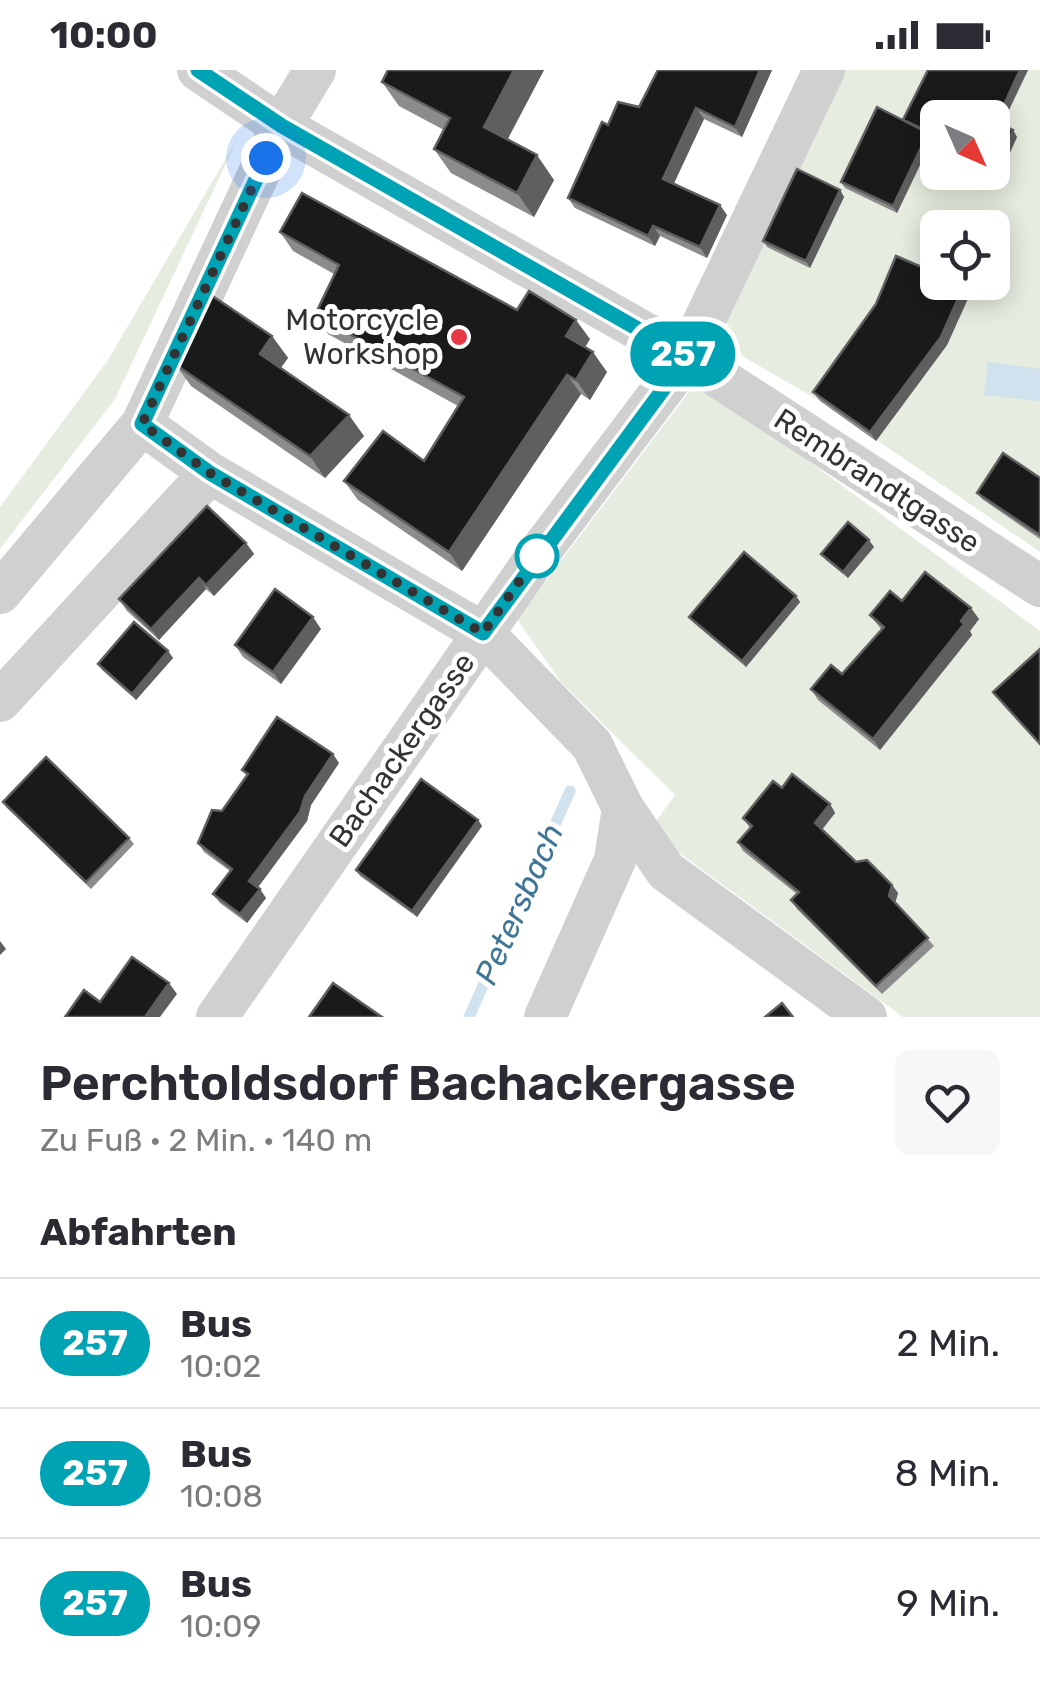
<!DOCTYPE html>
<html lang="de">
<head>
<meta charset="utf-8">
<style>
	body { margin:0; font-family:Rubik,sans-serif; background:#f7f7f7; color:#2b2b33; height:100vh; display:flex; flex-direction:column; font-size:38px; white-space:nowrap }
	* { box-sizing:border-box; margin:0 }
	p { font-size:32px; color:#7c7c81 }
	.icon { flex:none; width:55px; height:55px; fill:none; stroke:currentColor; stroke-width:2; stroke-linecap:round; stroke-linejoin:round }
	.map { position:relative; height:947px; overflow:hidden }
	.details { display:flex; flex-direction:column; background:#fff; flex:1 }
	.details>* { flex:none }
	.badge { padding:0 20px; border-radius:32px; font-size:35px; line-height:65px }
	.needle { width:65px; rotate:135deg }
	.buttons { position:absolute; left:920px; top:30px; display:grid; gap:20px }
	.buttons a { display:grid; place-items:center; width:90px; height:90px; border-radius:15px; background:#fff; box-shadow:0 5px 25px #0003; font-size:50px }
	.you { position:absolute; width:50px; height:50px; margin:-25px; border:8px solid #fff; border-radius:50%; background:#1a73e8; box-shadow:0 0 0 15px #1a73e833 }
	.map>.badge { position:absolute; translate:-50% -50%; box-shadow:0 0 0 5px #fff }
	h2 { padding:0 40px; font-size:38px; line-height:90px }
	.round { display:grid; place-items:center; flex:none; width:105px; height:105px; border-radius:15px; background:#f7f7f7 }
	.summary { display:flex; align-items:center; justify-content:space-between; height:170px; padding:0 40px }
	h1 { font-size:48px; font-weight:600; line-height:75px }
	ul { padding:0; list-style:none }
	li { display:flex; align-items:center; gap:30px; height:130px; padding:0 40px; border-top:2px solid #e1e1e2 }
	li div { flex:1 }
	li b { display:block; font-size:38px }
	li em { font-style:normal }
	li .badge { min-width:110px; font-weight:700; text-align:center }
	.status { display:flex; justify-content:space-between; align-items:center; height:70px; padding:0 50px; background:#fff; direction:ltr }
	.status svg { height:28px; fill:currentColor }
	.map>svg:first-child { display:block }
</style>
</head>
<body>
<div class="status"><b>10:00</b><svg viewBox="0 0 49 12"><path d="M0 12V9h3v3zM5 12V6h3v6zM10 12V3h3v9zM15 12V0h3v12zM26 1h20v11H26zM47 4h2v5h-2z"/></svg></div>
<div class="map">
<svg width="1040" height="947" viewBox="0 0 1040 947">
	<rect width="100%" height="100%" fill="#fff"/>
	<path fill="#e6ecdf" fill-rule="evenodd" d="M 845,0 L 1040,0 L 1040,482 L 820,331 L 742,286 L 726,252 ZM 938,48 L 992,48 L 992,102 L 938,102 ZM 938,158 L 992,158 L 992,212 L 938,212 Z
		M 238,68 L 115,329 L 0,479 L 0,437 L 108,290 Z
		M 698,310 L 1040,561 L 1040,947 L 903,947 L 666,773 L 657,750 L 675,725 L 561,612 L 517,549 Z"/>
	<path fill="#cfe2ee" d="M 988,292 L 1040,299 L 1040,331 L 984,325 Z"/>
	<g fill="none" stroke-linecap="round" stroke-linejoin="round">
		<path stroke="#cfe2ee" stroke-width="11" d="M 469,947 L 570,721"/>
		<path stroke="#d0d0d0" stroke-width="42" d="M 198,0 L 281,56 L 687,287 L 1040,516
			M 142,354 L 210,403 L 483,563 L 592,675 L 623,738 L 666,801 L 866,947
			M 0,523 L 142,354 L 281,56 L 315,0
			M 0,631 L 210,403
			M 217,947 L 539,483 L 687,287 L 824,0
			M 545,947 L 615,790 L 623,738"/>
	</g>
	<path fill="#8c8c8c" d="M 388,0 L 544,0 L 508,69 L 554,110 L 534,147 L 451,103 L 434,79 L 444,60 L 399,36 L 382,12 Z
		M 772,0 L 742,67 L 704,49 L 673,114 L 727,145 L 707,188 L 660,166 L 655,176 L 575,138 L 568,128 L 608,55 L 639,37 Z
		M 928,0 L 1028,0 L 1002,55 L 1013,60 L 1017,67 L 1002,100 L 992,96 L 992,48 L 938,48 L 938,70 L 930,66 L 932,70 L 897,143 L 845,118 L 841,112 L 904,51 Z
		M 840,120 L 844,127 L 810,198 L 767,177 L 763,171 Z
		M 280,162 L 517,240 L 590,269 L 585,277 L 607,302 L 590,330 L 581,324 L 462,501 L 358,430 L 344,411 L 424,391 L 458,336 L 328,264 L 315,245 L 334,204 L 293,181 Z
		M 970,224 L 947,275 L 876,371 L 820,331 L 813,322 Z
		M 272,266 L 288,288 L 280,298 L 364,366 L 325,408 L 191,316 L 176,295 Z
		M 1040,408 L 1040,469 L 982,429 L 977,423 Z
		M 246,473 L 254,484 L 214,526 L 206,519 L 159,570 L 127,541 L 119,529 Z
		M 874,477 L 848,508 L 826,490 L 821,484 Z
		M 796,526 L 800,532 L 746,597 L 694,553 L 689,547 Z
		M 902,531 L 979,549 L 970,561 L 972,565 L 880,680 L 818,630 L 811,619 L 842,604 L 881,559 L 870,545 Z
		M 321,559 L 281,614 L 243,587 L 235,575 Z
		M 168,581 L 173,588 L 136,630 L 102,600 L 98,594 Z
		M 339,693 L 311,735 L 307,751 L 258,817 L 266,828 L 247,853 L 220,833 L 213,824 L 230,801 L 204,782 L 198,773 L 247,706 L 242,700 Z
		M 782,718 L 830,734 L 835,743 L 822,759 L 856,792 L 892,815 L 898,823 L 895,832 L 934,876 L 882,924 L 797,839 L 791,830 L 797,824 L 743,781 L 738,772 L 750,758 L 743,748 Z
		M 3,732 L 129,768 L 134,774 L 91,819 L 7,738 Z
		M 478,750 L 482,756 L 417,847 L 360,806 L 356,800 Z"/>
	<path fill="#5f5f5f" d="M 514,0 L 544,0 L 501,81 L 484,57 Z
		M 760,0 L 772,0 L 742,67 L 735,57 Z
		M 1020,0 L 1028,0 L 1000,58 L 996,52 Z
		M 696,38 L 704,49 L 671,120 L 663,109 Z
		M 1013,60 L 1017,67 L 1002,100 L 997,94 Z
		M 928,63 L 932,70 L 897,143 L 893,136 Z
		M 537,85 L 554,110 L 534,147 L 517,123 Z
		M 840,120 L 844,127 L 810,198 L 806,191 Z
		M 720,135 L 727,145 L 707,188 L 700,177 Z
		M 653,156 L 660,166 L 655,176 L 648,166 Z
		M 964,215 L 970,224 L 947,275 L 876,371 L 870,362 Z
		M 576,250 L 590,269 L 580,285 L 566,266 Z
		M 272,266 L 288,288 L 275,306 L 260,284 Z
		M 593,282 L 607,302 L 590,330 L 576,310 Z
		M 567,305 L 581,324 L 462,501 L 449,482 Z
		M 349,345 L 364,366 L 325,408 L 310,386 Z
		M 869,470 L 874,477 L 848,508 L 843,502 Z
		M 246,473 L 254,484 L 214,526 L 206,515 Z
		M 199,508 L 206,519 L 159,570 L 151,559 Z
		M 796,526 L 800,532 L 746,597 L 742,591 Z
		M 971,538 L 979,549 L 970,561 L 972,565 L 880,680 L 873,669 Z
		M 313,547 L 321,559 L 281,614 L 273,602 Z
		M 168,581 L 173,588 L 136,630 L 132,624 Z
		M 333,684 L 339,693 L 311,735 L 307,751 L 256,820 L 249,811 Z
		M 830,734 L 835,743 L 821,761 L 815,753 Z
		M 478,750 L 482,756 L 417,847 L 412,841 Z
		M 892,815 L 898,823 L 895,834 L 889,826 Z
		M 260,819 L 266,828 L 247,853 L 240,844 Z
		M 0,871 L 6,879 L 0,885 Z
		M 169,913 L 177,924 L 160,947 L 145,947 Z"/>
	<path fill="#1a1a1a" stroke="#5f5f5f" stroke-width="2.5" d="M 388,0 L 514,0 L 484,57 L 537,85 L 517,123 L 434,79 L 450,48 L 382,12 Z
		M 658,0 L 760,0 L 735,57 L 696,38 L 663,109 L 720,135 L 700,177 L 653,156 L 648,166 L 568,128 L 602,52 L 608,55 L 618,32 L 639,37 Z
		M 928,0 L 1020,0 L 996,52 L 1013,60 L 997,94 L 992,92 L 992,48 L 938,48 L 938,66 L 903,50 Z
		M 877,37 L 928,63 L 893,136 L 841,112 Z
		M 797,99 L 840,120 L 806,191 L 763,171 Z
		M 302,123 L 517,240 L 529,221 L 576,250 L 566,266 L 593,282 L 576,310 L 567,305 L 449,482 L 344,411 L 383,361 L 424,391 L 464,327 L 315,245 L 339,195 L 280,162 Z
		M 896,186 L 938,204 L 938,212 L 958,212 L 964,215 L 941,267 L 870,362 L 813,322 L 876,234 Z
		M 211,225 L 272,266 L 260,284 L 349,345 L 310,386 L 176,295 Z
		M 1003,383 L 1040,408 L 1040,465 L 977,423 Z
		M 207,436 L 246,473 L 206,515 L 199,508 L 151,559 L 119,529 Z
		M 848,452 L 869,470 L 843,502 L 821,484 Z
		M 744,482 L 796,526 L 742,591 L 689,547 Z
		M 925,502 L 971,538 L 961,551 L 964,554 L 873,669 L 811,619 L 831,595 L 842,604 L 884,557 L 870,545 L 890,521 L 902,531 Z
		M 275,519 L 313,547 L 273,602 L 235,575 Z
		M 134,552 L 168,581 L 132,624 L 98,594 Z
		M 1040,579 L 1040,674 L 993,622 Z
		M 277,647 L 333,684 L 305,726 L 300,742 L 249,811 L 260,819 L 240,844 L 213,824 L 232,799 L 198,773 L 212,740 L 222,741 L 248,704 L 242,700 Z
		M 46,687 L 129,768 L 86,812 L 3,732 Z
		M 792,704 L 830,734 L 815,753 L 856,792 L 867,790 L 892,815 L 889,826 L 928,868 L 876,916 L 791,830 L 799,822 L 738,772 L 752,756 L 743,748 L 773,711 L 782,718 Z
		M 421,709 L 478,750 L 412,841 L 356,800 Z
		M 132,887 L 169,913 L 145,947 L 65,947 L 84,920 L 100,932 Z
		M 333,913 L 382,947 L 309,947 Z
		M 782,933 L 793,947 L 765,947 Z"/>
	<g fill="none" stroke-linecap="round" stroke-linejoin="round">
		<defs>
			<path id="line" d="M 198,0 L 282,56 L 687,287 L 483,563 L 210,403 L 142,354 L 266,88"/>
		</defs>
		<use href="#line" stroke="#fff" stroke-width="22"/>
		<use href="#line" stroke="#00a3b4" stroke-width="15"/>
		<path stroke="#333" stroke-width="10" stroke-dasharray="0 18" d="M 266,88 L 142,354 L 210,403 L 483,563 L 537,486"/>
	</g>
	<circle fill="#e63946" stroke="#fff" stroke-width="4" cx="459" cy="267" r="10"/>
	<circle fill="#fff" stroke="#00a3b4" stroke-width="5" cx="537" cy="486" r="20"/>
	<g text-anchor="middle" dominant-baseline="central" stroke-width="10" stroke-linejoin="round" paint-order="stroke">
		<g font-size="30" fill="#333" stroke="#fff" text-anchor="end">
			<text x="439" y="250">Motorcycle<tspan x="439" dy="34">Workshop</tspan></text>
		</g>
		<g font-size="30" fill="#333" stroke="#fff">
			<text transform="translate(877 411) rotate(33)">Rembrandtgasse</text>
			<text transform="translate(402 680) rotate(-55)">Bachackergasse</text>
		</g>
		<g font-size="32" font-style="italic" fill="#3f7597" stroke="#fff">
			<text transform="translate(519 834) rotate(-66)">Petersbach</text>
		</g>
	</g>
</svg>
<div class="buttons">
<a><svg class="needle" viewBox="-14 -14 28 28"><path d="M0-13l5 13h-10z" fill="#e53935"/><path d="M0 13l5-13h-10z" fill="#7c7c81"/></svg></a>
<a><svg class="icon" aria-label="locate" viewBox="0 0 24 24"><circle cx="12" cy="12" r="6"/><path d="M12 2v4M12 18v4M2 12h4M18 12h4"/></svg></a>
</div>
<div class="you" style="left:266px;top:88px"></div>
<b class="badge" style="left:683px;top:284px;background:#00a3b4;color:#fff">257</b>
</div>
<section class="details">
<div class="summary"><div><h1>Perchtoldsdorf Bachackergasse</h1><p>Zu Fuß · 2 Min. · 140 m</p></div><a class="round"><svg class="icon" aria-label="heart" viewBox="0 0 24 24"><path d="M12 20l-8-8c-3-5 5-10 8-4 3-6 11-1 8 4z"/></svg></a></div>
<h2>Abfahrten</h2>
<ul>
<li><span class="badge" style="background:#00a3b4;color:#fff">257</span><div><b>Bus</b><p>10:02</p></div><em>2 Min.</em></li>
<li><span class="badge" style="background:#00a3b4;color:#fff">257</span><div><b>Bus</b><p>10:08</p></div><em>8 Min.</em></li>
<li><span class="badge" style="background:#00a3b4;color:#fff">257</span><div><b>Bus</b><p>10:09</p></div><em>9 Min.</em></li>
</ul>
</section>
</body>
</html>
